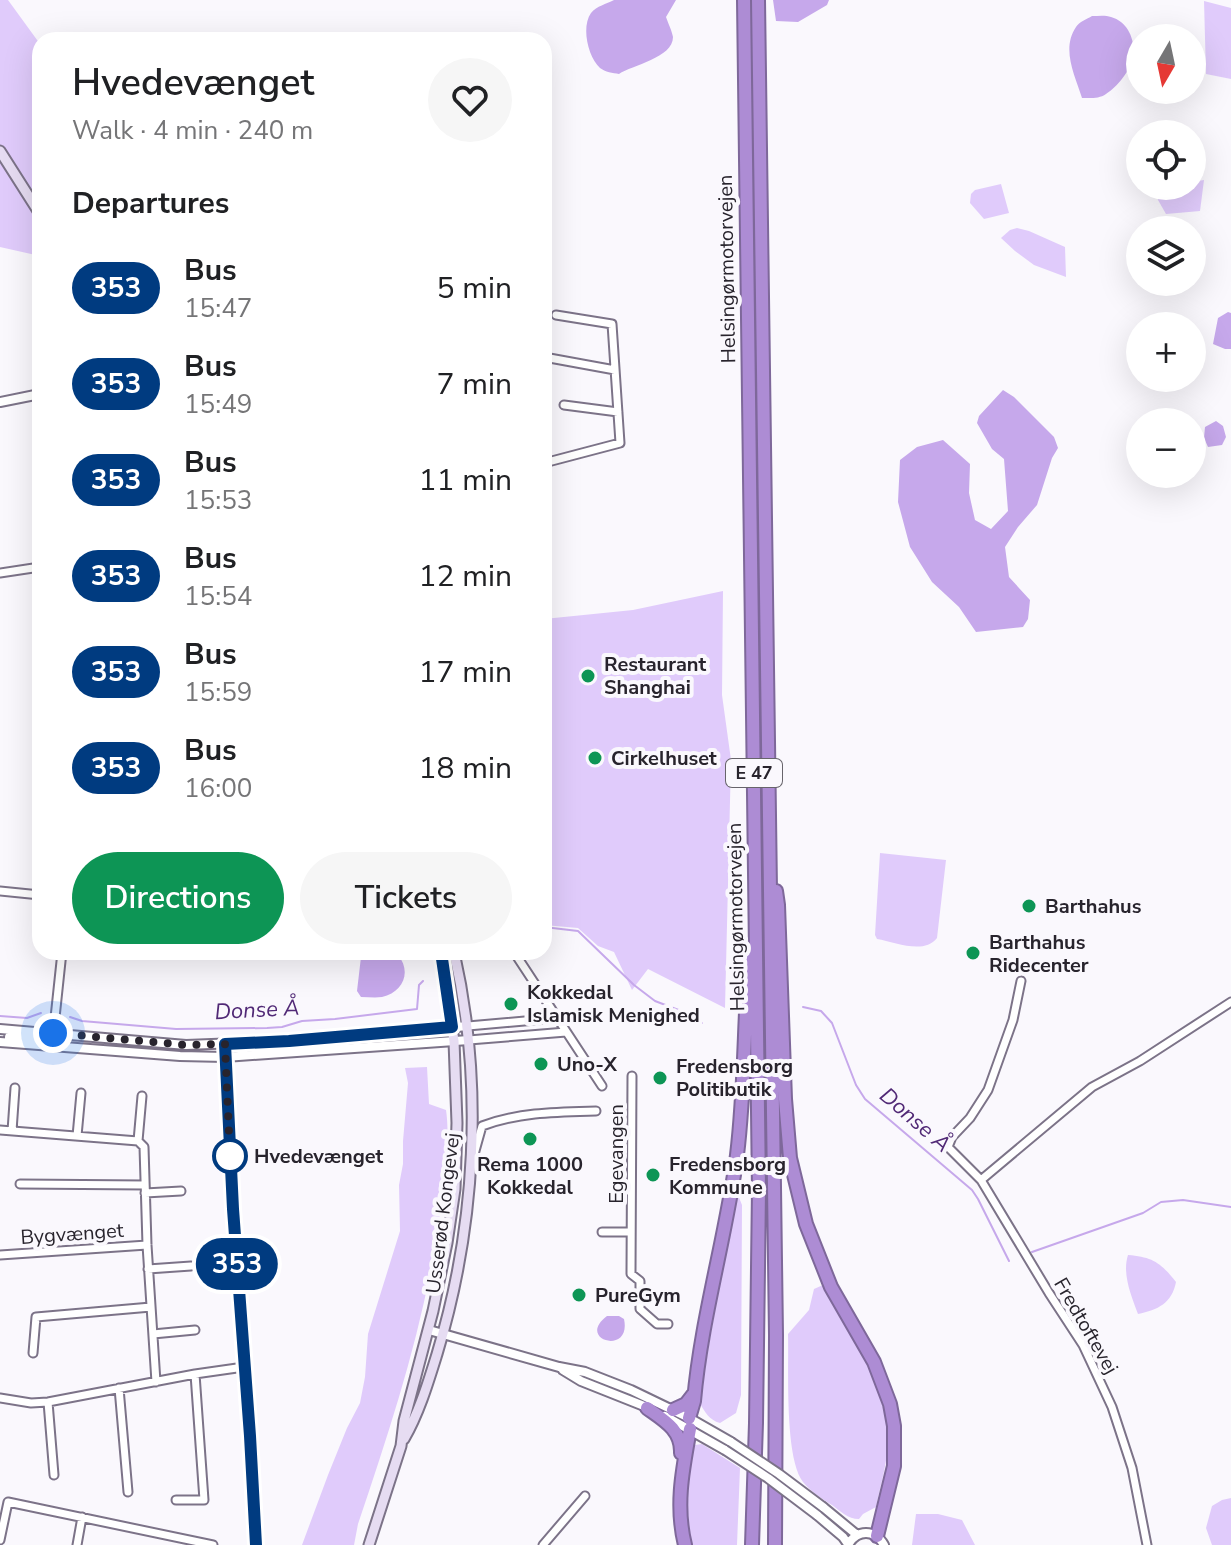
<!DOCTYPE html>
<html lang="en">
<head>
<meta charset="utf-8">
<style>
	body { margin:0; font-family:"Nunito Sans",sans-serif; background:#f6f6f6; color:#202124; height:100vh; display:flex; flex-direction:column; font-size:30px; white-space:nowrap }
	* { box-sizing:border-box; margin:0 }
	p { font-size:26px; color:#757577 }
	.icon { flex:none; width:44px; height:44px; fill:none; stroke:currentColor; stroke-width:2; stroke-linecap:round; stroke-linejoin:round }
	.map { position:relative; flex:1; overflow:hidden }
	.details { position:absolute; left:32px; top:32px; width:520px; height:928px; display:flex; flex-direction:column; background:#fff; border-radius:24px; box-shadow:0 8px 32px #0002 }
	.details>* { flex:none }
	.badge { padding:0 16px; border-radius:26px; font-size:28px; line-height:52px }
	.needle { width:52px; rotate:189deg }
	.fabs { position:absolute; left:1126px; top:24px; display:grid; gap:16px }
	.fabs a { display:grid; place-items:center; width:80px; height:80px; border-radius:50%; background:#fff; box-shadow:0 8px 32px #0002; font-size:40px }
	.you { position:absolute; width:40px; height:40px; margin:-20px; border:6px solid #fff; border-radius:50%; background:#1a73e8; box-shadow:0 0 0 12px #1a73e833 }
	.map>.badge { position:absolute; translate:-50% -50%; box-shadow:0 0 0 4px #fff }
	h2 { padding:0 40px; font-size:30px; line-height:72px }
	.round { display:grid; place-items:center; flex:none; width:84px; height:84px; border-radius:42px; background:#f6f6f6 }
	.overview { display:flex; align-items:center; justify-content:space-between; height:136px; padding:0 40px }
	h1 { font-size:38px; font-weight:600; line-height:60px }
	.primary-button { display:flex; gap:16px; margin-top:auto; padding:16px 40px }
	.primary-button a { flex:1; height:92px; border-radius:48px; background:#0d9555; color:#fff; font-size:32px; font-weight:600; line-height:92px; text-align:center }
	.primary-button a+a { background:#f6f6f6; color:#202124 }
	ul { padding:0; list-style:none }
	li { display:flex; align-items:center; gap:24px; height:96px; padding:0 40px }
	li div { flex:1 }
	li b { display:block; font-size:30px }
	li em { font-style:normal }
	li .badge { min-width:88px; font-weight:700; text-align:center }
	.map>svg:first-child { display:block }
</style>
</head>
<body>
<div class="map">
<svg width="1231" height="1545" viewBox="0 0 1231 1545">
	<rect width="100%" height="100%" fill="#faf8fd"/>
	<path fill="#e0cbfb" d="M 0,0 L 8,0 L 40,44 L 40,256 L 0,247 Z
		M 1204,1 L 1231,8 L 1231,79 L 1206,74 Z
		M 1204,180 L 1200,211 L 1166,214 L 1158,200 L 1157,192 L 1164,186 L 1192,186 L 1192,182 Z
		M 1001,184 L 1009,213 L 984,219 L 970,203 L 971,194 L 975,190 Z
		M 1017,228 L 1029,231 L 1065,247 L 1066,277 L 1034,265 L 1015,251 L 1001,238 L 1010,230 Z
		M 723,591 L 722,695 L 731,760 L 725,1008 L 648,969 L 632,990 L 614,952 L 598,946 L 578,928 L 544,925 L 544,619 L 633,610 Z
		M 880,853 L 946,860 L 937,938 C 924,955 895,942 877,939 L 875,935 Z
		M 427,1067 L 429,1104 L 446,1110 C 450,1137 445,1163 443,1189 C 431,1304 395,1415 358,1524 L 354,1545 L 302,1545 L 328,1475 L 347,1428 L 360,1403 L 365,1377 L 368,1334 L 400,1231 L 399,1185 L 403,1164 L 403,1141 L 408,1083 L 405,1068 Z
		M 736,1190 L 742,1205 L 741,1395 L 736,1413 L 720,1423 C 709,1420 705,1412 699,1402 Z
		M 1128,1255 C 1153,1257 1161,1263 1176,1282 C 1172,1303 1158,1310 1138,1314 C 1131,1295 1122,1274 1128,1255 Z
		M 823,1285 C 846,1310 887,1399 888,1433 C 889,1458 881,1483 876,1507 L 863,1514 L 859,1519 C 848,1519 840,1511 832,1505 C 822,1499 810,1491 803,1482 C 784,1457 789,1368 788,1334 L 809,1310 L 814,1289 Z
		M 702,1444 L 740,1468 L 737,1545 L 692,1545 L 684,1506 L 690,1451 L 695,1445 Z
		M 1231,1498 L 1231,1545 L 1212,1545 L 1206,1528 L 1212,1506 L 1222,1500 Z
		M 916,1514 L 938,1514 L 962,1520 L 975,1545 L 912,1545 Z"/>
	<path fill="#c6a8eb" d="M 614,0 L 676,0 L 666,17 C 668,23 672,31 673,37 C 673,58 632,65 619,74 C 613,73 605,72 600,68 C 588,57 581,27 591,13 C 597,6 606,4 614,0 Z
		M 773,0 L 829,0 L 827,5 L 798,22 L 776,21 Z
		M 1092,16 C 1098,16 1106,15 1111,17 C 1129,22 1136,42 1133,58 C 1130,71 1117,87 1106,94 C 1099,99 1090,98 1082,98 C 1075,76 1061,49 1076,27 C 1079,22 1087,19 1092,16 Z
		M 1228,312 L 1231,313 L 1231,349 L 1225,349 L 1213,344 L 1218,318 Z
		M 1003,390 L 1014,397 L 1054,437 L 1058,448 L 1052,458 L 1037,505 L 1018,527 L 1005,547 L 1009,577 L 1030,600 L 1028,619 L 1023,627 L 976,632 L 959,607 L 932,582 L 910,547 L 898,502 L 900,460 L 917,447 L 943,440 L 970,464 L 969,493 L 975,520 L 991,529 L 1008,511 L 1004,459 L 992,449 L 977,423 L 979,416 Z
		M 1216,421 L 1223,426 L 1226,437 L 1222,445 L 1208,447 L 1204,438 L 1205,427 Z
		M 368,952 L 398,955 C 412,972 403,992 382,997 C 375,998 368,997 361,997 L 357,991 L 361,957 Z
		M 607,1316 L 619,1316 L 624,1319 C 632,1356 575,1340 607,1316 Z"/>
	<g fill="none" stroke-linecap="round" stroke-linejoin="round">
		<path stroke="#c6a8eb" stroke-width="2" d="M 544,927 L 578,931 L 634,985 L 655,1001 L 689,1014 L 702,1023
			M 476,953 L 479,952
			M 803,1007 L 821,1011 L 832,1023 L 856,1085 L 865,1099 L 972,1190 L 978,1199 L 1009,1261
			M 0,1016 L 27,1018 L 41,1013
			M 70,1017 L 82,1021 L 176,1029 L 267,1028 L 282,1027 L 302,1021 L 335,1019 L 417,1009 L 419,985 L 423,981
			M 1032,1252 L 1143,1213 L 1161,1202 L 1183,1200 L 1231,1207"/>
		<defs>
			<path id="minor" d="M 544,357 L 615,370
				M 564,405 L 618,412
				M 544,463 L 620,443 L 612,324 L 556,315
				M 0,573 L 40,567
				M 0,891 L 40,895
				M 514,952 L 602,1086
				M 1021,981 L 1013,1020 L 988,1090 L 970,1118 L 952,1137 L 948,1147 L 981,1180 L 1049,1293 L 1083,1345 L 1112,1407 L 1132,1468 L 1147,1545
				M 468,1026 L 558,1018
				M 469,1040 L 566,1032
				M 52,1046 L 62,952
				M 632,1076 L 631,1274 L 640,1281 L 640,1309 L 657,1324 L 668,1324
				M 0,1130 L 138,1141 L 144,1147 L 147,1245 L 156,1382
				M 12,1131 L 15,1088
				M 77,1136 L 81,1093
				M 138,1141 L 142,1096
				M 473,1158 L 482,1126 C 519,1112 558,1112 596,1111
				M 981,1180 L 1092,1087 L 1140,1061 L 1231,1002
				M 20,1184 L 145,1185
				M 145,1193 L 181,1191
				M 602,1232 L 631,1232
				M 0,1255 L 147,1245
				M 148,1269 L 191,1266
				M 153,1334 L 195,1330
				M 33,1353 L 36,1317 L 151,1307
				M 119,1388 L 128,1492
				M 0,1398 L 31,1403 L 48,1402 L 195,1374 L 244,1367
				M 48,1402 L 54,1475
				M 176,1500 L 204,1500 L 195,1374
				M 0,1540 L 8,1502 L 213,1545
				M 77,1545 L 82,1517
				M 543,1545 L 585,1496"/>
			<path id="tertiary" d="M 0,402 L 40,394
				M 0,1029 L 186,1045 L 289,1041 L 468,1026
				M 9,1037 L 46,1040 L 53,1033
				M 0,1042 L 180,1056 L 225,1057 L 469,1040
				M 225,1044 L 233,1209 L 250,1436 L 256,1545
				M 429,1330 L 559,1367 L 585,1372 L 631,1390 L 689,1418 L 731,1442
				M 563,1370 L 581,1381 L 649,1408
				M 665,1416 L 725,1450
				M 823,1507 L 857,1535
				M 817,1515 L 843,1537 L 848,1544
				M 848,1545 C 857,1529 875,1529 884,1545"/>
			<path id="secondary" d="M 0,151 L 40,214
				M 404,1439 C 419,1413 428,1383 437,1354 C 476,1225 484,1084 454,952
				M 369,1545 L 401,1446 L 404,1421 L 433,1311 L 447,1243 L 455,1189 L 457,1123 L 454,1041 L 441,952"/>
			<path id="motorway" d="M 744,0 L 759,1190 L 756,1423 L 752,1545
				M 758,0 L 776,1335 L 775,1545
				M 776,891 L 778,905 L 785,1099 L 790,1158 L 806,1224 L 831,1287 L 874,1362 L 890,1404 L 894,1426 L 894,1466 L 877,1536
				M 647,1408 C 664,1420 682,1430 681,1453
				M 673,1410 L 686,1404 L 693,1395
				M 689,1418 L 694,1401 C 701,1319 726,1237 737,1155 C 745,1090 744,1024 749,960
				M 685,1545 C 675,1505 683,1468 690,1429"/>
		</defs>
		<use href="#minor" stroke="#7c7388" stroke-width="11"/>
		<use href="#tertiary" stroke="#7c7388" stroke-width="12"/>
		<use href="#secondary" stroke="#7c7388" stroke-width="13"/>
		<use href="#motorway" stroke="#7e689a" stroke-width="16"/>
		<use href="#minor" stroke="#fff" stroke-width="7"/>
		<use href="#tertiary" stroke="#fff" stroke-width="8"/>
		<use href="#secondary" stroke="#e6dcf2" stroke-width="9"/>
		<use href="#motorway" stroke="#ad8cd4" stroke-width="12"/>
		<defs>
			<path id="tertiary-bridge" d="M 731,1442 L 779,1474 L 823,1507
				M 725,1450 L 768,1478 L 817,1515"/>
		</defs>
		<use href="#tertiary-bridge" stroke="#7c7388" stroke-width="12" stroke-linecap="butt"/>
		<use href="#tertiary-bridge" stroke="#fff" stroke-width="8"/>
	</g>
	<g fill="none" stroke-linecap="round" stroke-linejoin="round">
		<defs>
			<path id="line" d="M 256,1545 L 250,1436 L 233,1209 L 225,1044 L 289,1041 L 452,1027 L 441,952"/>
		</defs>
		<use href="#line" stroke="#fff" stroke-width="18"/>
		<use href="#line" stroke="#003b80" stroke-width="12"/>
		<path stroke="#28242d" stroke-width="8" stroke-dasharray="0 14.4" d="M 53,1033 L 186,1045 L 225,1044 L 230,1156"/>
	</g>
	<g fill="#0d9555" stroke="#faf8fd" stroke-width="3">
		<circle cx="588" cy="676" r="8"/>
		<circle cx="595" cy="758" r="8"/>
		<circle cx="1029" cy="906" r="8"/>
		<circle cx="973" cy="953" r="8"/>
		<circle cx="511" cy="1004" r="8"/>
		<circle cx="541" cy="1064" r="8"/>
		<circle cx="660" cy="1078" r="8"/>
		<circle cx="530" cy="1139" r="8"/>
		<circle cx="653" cy="1175" r="8"/>
		<circle cx="579" cy="1295" r="8"/>
	</g>
	<circle fill="#fff" stroke="#003b80" stroke-width="4" cx="230" cy="1156" r="16"/>
	<g text-anchor="middle" dominant-baseline="central" stroke-width="8" stroke-linejoin="round" paint-order="stroke">
		<rect fill="#faf8fd" stroke="#67646b" stroke-width="2" x="726" y="759" width="56" height="28" rx="6"/>
		<g font-size="18" font-weight="bold" fill="#28242d">
			<text x="754" y="773">E 47</text>
		</g>
		<g font-size="20" fill="#28242d" stroke="#faf8fd">
			<text transform="translate(727 269) rotate(-91)">Helsingørmotorvejen</text>
			<text transform="translate(736 917) rotate(-91)">Helsingørmotorvejen</text>
			<text transform="translate(616 1154) rotate(-90)">Egevangen</text>
			<text transform="translate(443 1213) rotate(-83)">Usserød Kongevej</text>
			<text transform="translate(72 1234) rotate(-4)">Bygvænget</text>
			<text transform="translate(1086 1326) rotate(60)">Fredtoftevej</text>
		</g>
		<g font-size="20" font-weight="bold" fill="#28242d" stroke="#faf8fd" text-anchor="start">
			<text x="604" y="664">Restaurant<tspan x="604" dy="23">Shanghai</tspan></text>
			<text x="611" y="758">Cirkelhuset</text>
			<text x="1045" y="906">Barthahus</text>
			<text x="989" y="942">Barthahus<tspan x="989" dy="23">Ridecenter</tspan></text>
			<text x="527" y="992">Kokkedal<tspan x="527" dy="23">Islamisk Menighed</tspan></text>
			<text x="557" y="1064">Uno-X</text>
			<text x="676" y="1066">Fredensborg<tspan x="676" dy="23">Politibutik</tspan></text>
			<text x="530" y="1164" text-anchor="middle">Rema 1000<tspan x="530" dy="23">Kokkedal</tspan></text>
			<text x="669" y="1164">Fredensborg<tspan x="669" dy="23">Kommune</tspan></text>
			<text x="595" y="1295">PureGym</text>
		</g>
		<g font-size="20" font-weight="bold" fill="#28242d" stroke="#faf8fd" text-anchor="start">
			<text x="254" y="1156">Hvedevænget</text>
		</g>
		<g font-size="22" font-style="italic" fill="#512976" stroke="#faf8fd">
			<text transform="translate(257 1010) rotate(-3)">Donse Å</text>
			<text transform="translate(915 1120) rotate(41)">Donse Å</text>
		</g>
	</g>
</svg>
<div class="fabs">
<a><svg class="needle" viewBox="-14 -14 28 28"><path d="M0-13l5 13h-10z" fill="#e53935"/><path d="M0 13l5-13h-10z" fill="#757577"/></svg></a>
<a><svg class="icon" aria-label="locate" viewBox="0 0 24 24"><circle cx="12" cy="12" r="6"/><path d="M12 2v4M12 18v4M2 12h4M18 12h4"/></svg></a>
<a><svg class="icon" aria-label="layers" viewBox="0 0 24 24"><path d="M12 4l9 5-9 5-9-5zM3 14l9 5 9-5"/></svg></a>
<a>+</a>
<a>−</a>
</div>
<div class="you" style="left:53px;top:1033px"></div>
<b class="badge" style="left:237px;top:1264px;background:#003b80;color:#fff">353</b>
<section class="details">
<div class="overview"><div><h1>Hvedevænget</h1><p>Walk · 4 min · 240 m</p></div><a class="round"><svg class="icon" aria-label="heart" viewBox="0 0 24 24"><path d="M12 20l-8-8c-3-5 5-10 8-4 3-6 11-1 8 4z"/></svg></a></div>
<h2>Departures</h2>
<ul>
<li><span class="badge" style="background:#003b80;color:#fff">353</span><div><b>Bus</b><p>15:47</p></div><em>5 min</em></li>
<li><span class="badge" style="background:#003b80;color:#fff">353</span><div><b>Bus</b><p>15:49</p></div><em>7 min</em></li>
<li><span class="badge" style="background:#003b80;color:#fff">353</span><div><b>Bus</b><p>15:53</p></div><em>11 min</em></li>
<li><span class="badge" style="background:#003b80;color:#fff">353</span><div><b>Bus</b><p>15:54</p></div><em>12 min</em></li>
<li><span class="badge" style="background:#003b80;color:#fff">353</span><div><b>Bus</b><p>15:59</p></div><em>17 min</em></li>
<li><span class="badge" style="background:#003b80;color:#fff">353</span><div><b>Bus</b><p>16:00</p></div><em>18 min</em></li>
</ul>
<div class="primary-button"><a>Directions</a><a>Tickets</a></div>
</section>
</div>
</body>
</html>
